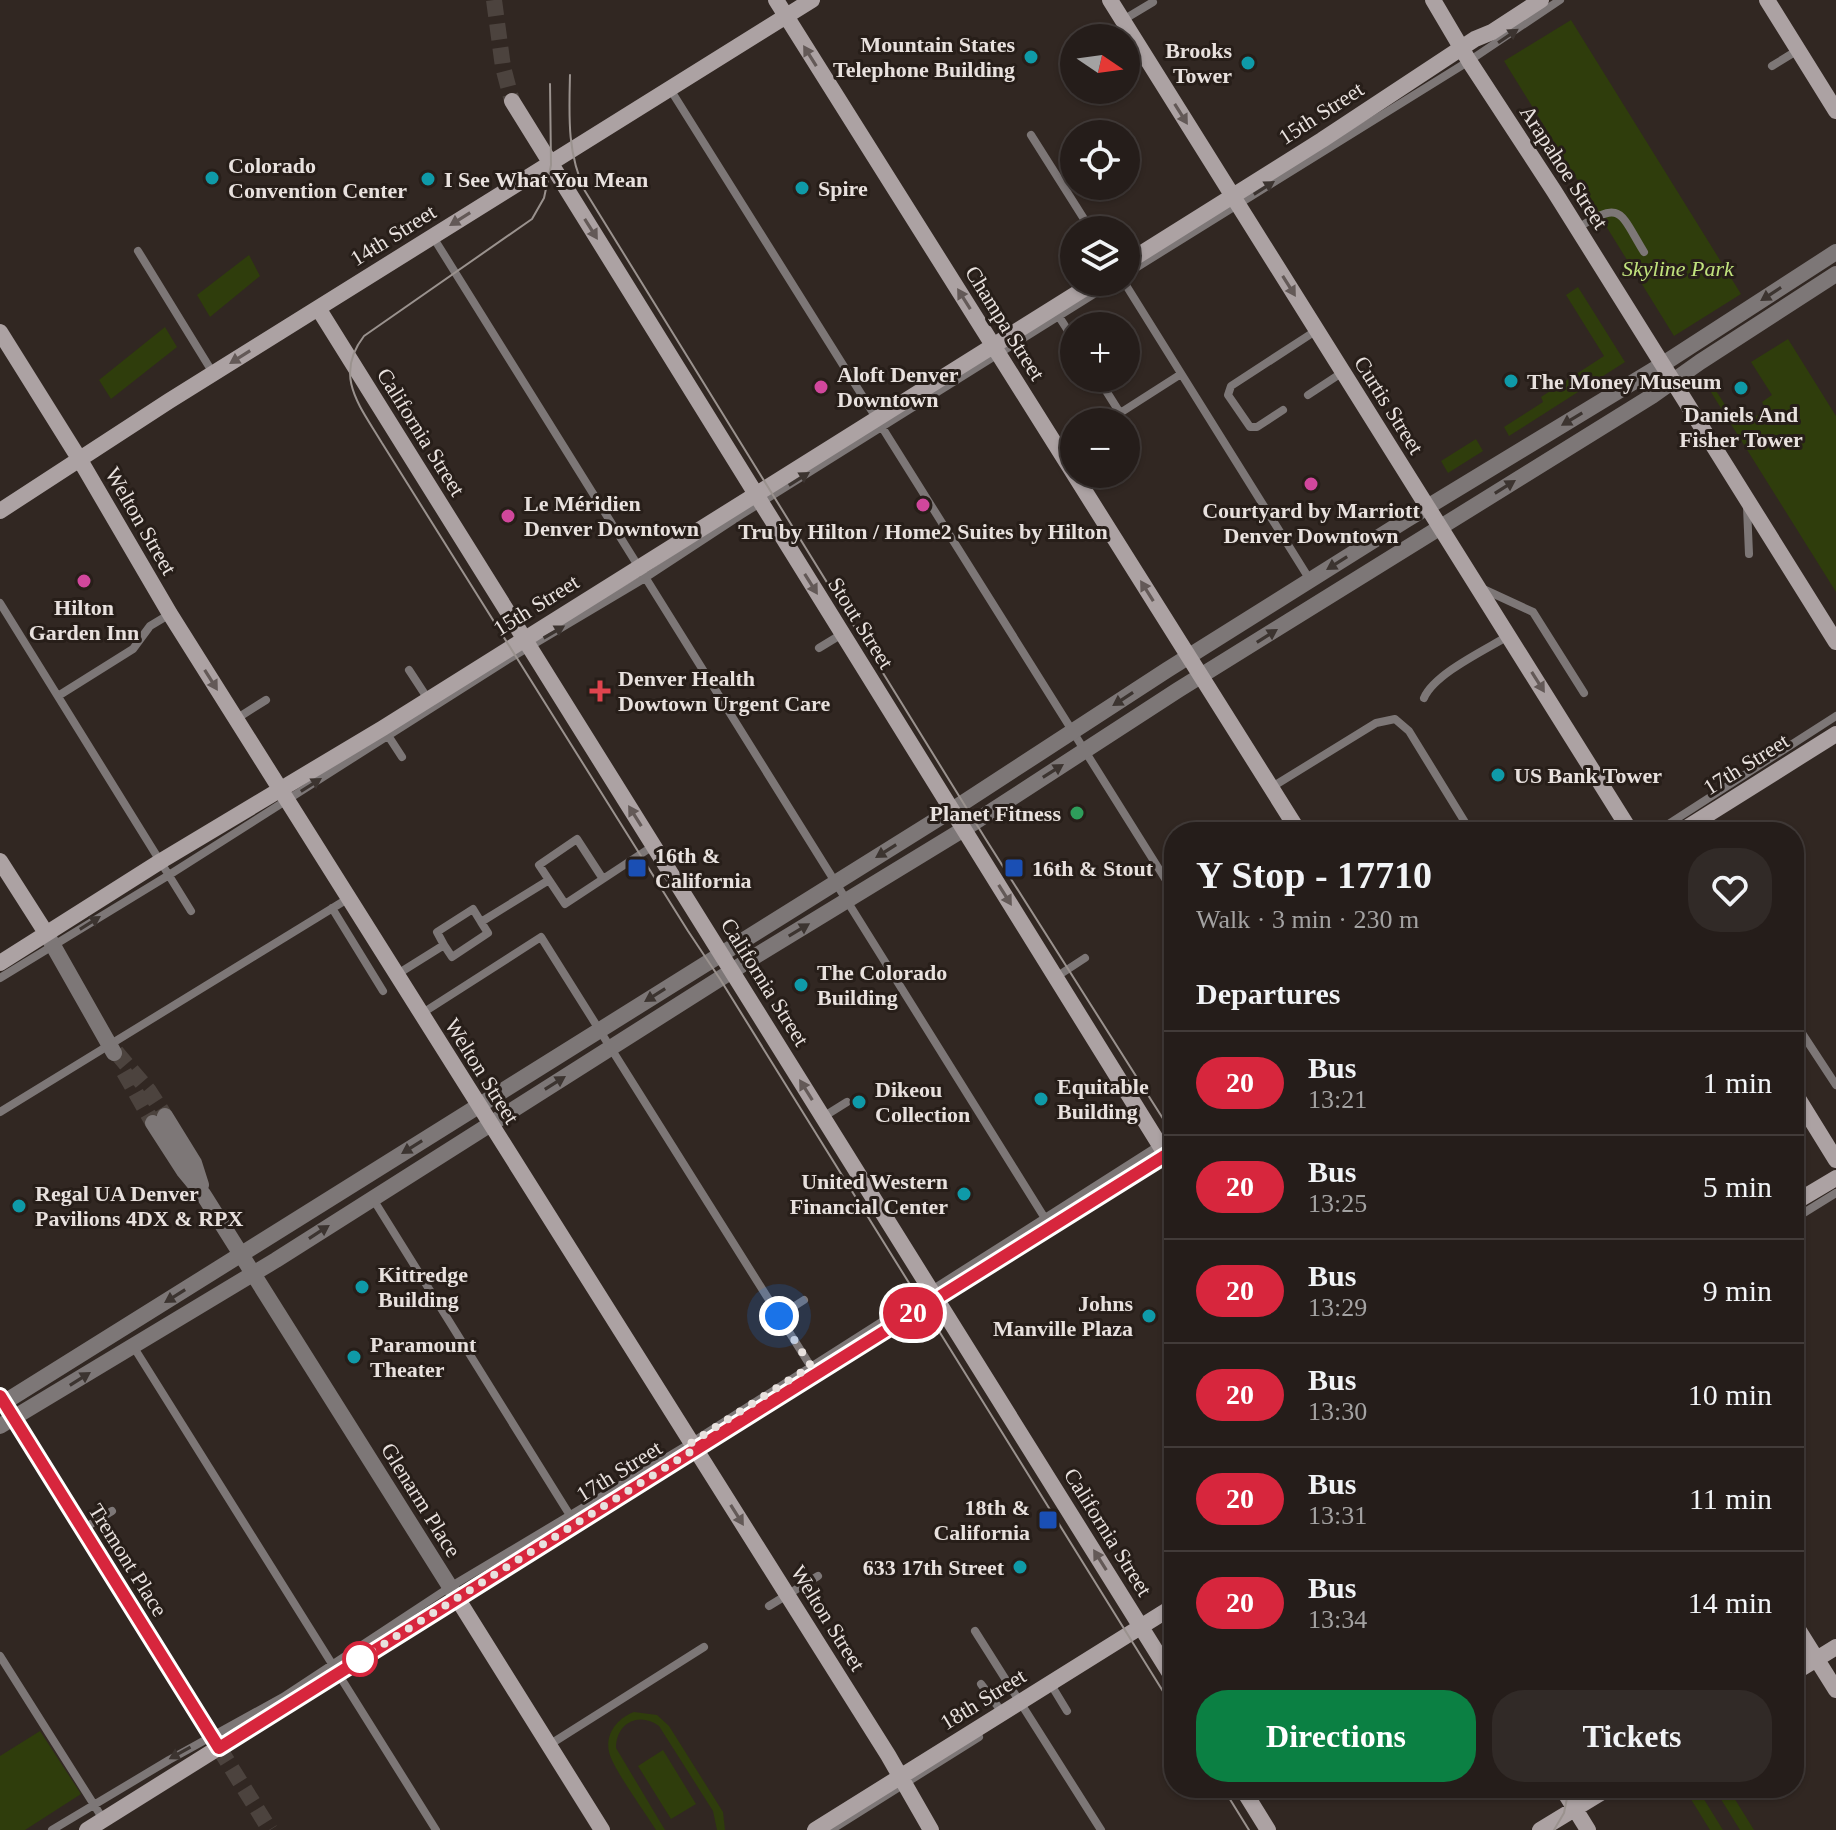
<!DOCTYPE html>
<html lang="en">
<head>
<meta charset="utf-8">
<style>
	body { margin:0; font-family:Georgia,serif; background:#312a27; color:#f1f3f6; height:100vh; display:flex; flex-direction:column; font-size:30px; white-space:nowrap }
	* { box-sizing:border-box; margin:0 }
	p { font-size:26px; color:#a3a2a2 }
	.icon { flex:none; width:44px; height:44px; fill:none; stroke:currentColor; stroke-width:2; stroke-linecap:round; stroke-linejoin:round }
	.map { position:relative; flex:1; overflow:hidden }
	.drawer { position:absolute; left:1164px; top:822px; width:640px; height:976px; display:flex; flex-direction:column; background:#251d1a; border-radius:32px; box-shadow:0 2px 6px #0004,0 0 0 2px #423b39 }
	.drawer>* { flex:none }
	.badge { padding:0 16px; border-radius:26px; font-size:28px; line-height:52px }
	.needle { width:52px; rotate:103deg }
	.tools { position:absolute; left:1060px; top:24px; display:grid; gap:16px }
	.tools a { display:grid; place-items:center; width:80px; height:80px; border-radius:50%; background:#251d1a; box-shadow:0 2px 6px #0004,0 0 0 2px #423b39; font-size:40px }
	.you { position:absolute; width:40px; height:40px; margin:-20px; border:6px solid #fff; border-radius:50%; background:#1a73e8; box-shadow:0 0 0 12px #1a73e833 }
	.map>.badge { position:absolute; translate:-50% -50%; box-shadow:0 0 0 4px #fff }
	h2 { padding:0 32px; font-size:30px; line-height:72px }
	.round { display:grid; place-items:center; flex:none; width:84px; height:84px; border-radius:32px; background:#312a27 }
	.summary { display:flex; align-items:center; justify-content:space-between; height:136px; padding:0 32px }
	h1 { font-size:38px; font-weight:800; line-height:60px }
	.action { display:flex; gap:16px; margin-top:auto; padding:16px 32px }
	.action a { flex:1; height:92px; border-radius:32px; background:#0b8043; color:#fff; font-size:32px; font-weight:800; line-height:92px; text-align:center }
	.action a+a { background:#312a27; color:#f1f3f6 }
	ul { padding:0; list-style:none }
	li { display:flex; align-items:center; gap:24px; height:104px; padding:0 32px; border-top:2px solid #423b39 }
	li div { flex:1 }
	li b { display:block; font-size:30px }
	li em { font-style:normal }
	li .badge { min-width:88px; font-weight:700; text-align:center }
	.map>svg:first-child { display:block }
</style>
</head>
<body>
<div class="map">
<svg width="1836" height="1830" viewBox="0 0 1836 1830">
	<rect width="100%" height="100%" fill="#312722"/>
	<path fill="#2f3d0c" d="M 1571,20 L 1741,294 L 1674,336 L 1504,61 Z
		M 249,255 L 260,276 L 210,317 L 197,295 Z
		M 1578,287 L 1625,362 L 1509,436 L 1504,427 L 1543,402 L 1541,397 L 1604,356 L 1566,295 Z
		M 165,327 L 177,347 L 111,399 L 99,380 Z
		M 1788,339 L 1836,416 L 1836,592 L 1709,389 L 1713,386 L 1734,419 L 1746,412 L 1751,419 L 1766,410 L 1762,402 L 1772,395 L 1751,362 Z
		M 1476,439 L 1483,451 L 1448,473 L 1441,461 Z
		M 634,1712 L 657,1715 L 669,1726 L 723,1812 L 725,1830 L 717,1830 L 713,1811 L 659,1726 C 638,1711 616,1724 616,1748 L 665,1830 L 656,1830 C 645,1812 613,1769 609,1752 C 605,1733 618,1718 634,1712 Z
		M 40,1731 L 81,1794 L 25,1830 L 0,1830 L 0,1756 Z
		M 663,1750 L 696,1804 L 671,1819 L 638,1766 Z
		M 1684,1788 L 1697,1788 L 1723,1830 L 1710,1830 Z
		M 1714,1788 L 1728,1788 L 1754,1830 L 1740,1830 Z"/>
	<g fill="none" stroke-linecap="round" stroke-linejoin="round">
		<path stroke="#4c433e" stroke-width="16" stroke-dasharray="16 8" stroke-linecap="butt" d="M 116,1052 L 149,1091 L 165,1116
			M 124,1072 L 153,1123"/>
		<path stroke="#4c433e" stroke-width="16" stroke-dasharray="16 8" stroke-linecap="butt" d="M 494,0 L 503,67 L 512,101
			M 219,1748 L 270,1830"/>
		<path stroke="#7d7777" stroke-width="8" d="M 1123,20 L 1153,2
			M 1772,66 L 1798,50
			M 670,89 L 1174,893
			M 1031,135 L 1091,230
			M 1578,228 C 1622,199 1620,213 1644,252
			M 433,237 L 1046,1220
			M 138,251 L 213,373
			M 1126,274 L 1469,61 L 1560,0
			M 1124,282 L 1310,580
			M 1056,312 L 1074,340
			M 1098,378 L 1120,413
			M 1308,395 L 1343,372
			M 1283,410 L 1257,427 L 1250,427 L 1228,395 L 1231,386 L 1317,330
			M 1106,422 L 1181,374
			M 1059,451 L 1074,442
			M 1747,507 L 1749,554
			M 1481,588 L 1533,612 L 1584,693
			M 0,603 L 191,911
			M 819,648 L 842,634
			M 409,670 L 428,699
			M 58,696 L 133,649 L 150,626 L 170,614
			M 1424,698 C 1434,674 1485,650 1508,636
			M 236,719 L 266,700
			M 387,734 L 402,757
			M 1272,787 L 1376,723 L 1395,719 L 1409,731 L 1471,832
			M 1656,832 L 1836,716
			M 603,879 L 577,839 L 539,865 L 565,904 L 653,846
			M 332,908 L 383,991
			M 444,945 L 437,932 L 473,909 L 481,922
			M 396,975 L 444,945 L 452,957 L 488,933 L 481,922 L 549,880
			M 1056,977 L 1085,958
			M 0,978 L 169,875 L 507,660 L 645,578 L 741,515 L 1113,282
			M 421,1014 L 541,937 L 813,1370
			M 1794,1021 L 1836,1085
			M 0,1112 L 349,898
			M 823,1117 L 847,1102
			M 373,1199 L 571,1517
			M 1794,1219 L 1836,1193
			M 779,1316 L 804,1300
			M 133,1346 L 436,1830
			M 83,1529 L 112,1511
			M 769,1606 L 818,1576
			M 975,1631 L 1101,1830
			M 0,1656 L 103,1819
			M 1050,1683 L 1067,1711
			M 981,1684 L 1002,1712
			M 549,1745 L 704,1647
			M 52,1830 L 169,1760 L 283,1697 L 450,1587 L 691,1443 L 1174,1136
			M 831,1830 L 979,1737"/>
		<path stroke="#7d7777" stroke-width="16" d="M 46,933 L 114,1053
			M 165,1116 L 194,1163 L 201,1185
			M 153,1123 L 184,1171 L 203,1194 L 457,1598
			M 0,1405 L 952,810 L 1167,670 L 1406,520 L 1663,364 L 1836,252
			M 0,1426 L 276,1260 L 754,957 L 964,829 L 1178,690 L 1652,396 L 1700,362 L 1836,274"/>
		<path stroke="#aca2a3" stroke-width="16" d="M 776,0 L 1299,832
			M 1110,0 L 1631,832
			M 1433,0 L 1469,61 L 1554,191 L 1836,642
			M 1767,0 L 1836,111
			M 512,101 L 1174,1168
			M 1126,263 L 1322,140 L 1475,39 L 1492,32 L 1541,0
			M 318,308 L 1174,1680
			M 0,332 L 80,460 L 170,614 L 888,1755 L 931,1830
			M 0,511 L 169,401 L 812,0
			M 1680,832 L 1836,734
			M 0,861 L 46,933
			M 0,963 L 161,861 L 383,728 L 1095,282
			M 1794,1092 L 1836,1160
			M 1794,1203 L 1836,1178
			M 0,1396 L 219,1748
			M 457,1598 L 602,1830
			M 1794,1623 L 1836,1690
			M 1794,1673 L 1836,1647
			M 1242,1788 L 1268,1830
			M 1562,1788 L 1588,1830
			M 87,1830 L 1174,1150
			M 815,1830 L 1174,1606
			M 1540,1830 L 1609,1788"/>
		<path stroke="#9a928e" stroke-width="2" d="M 570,75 C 569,116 567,153 585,191 L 985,838 L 1174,1136
			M 550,84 L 551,165 L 544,198 L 532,219 L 364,336 C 333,376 360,406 382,443 L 688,931 L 720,979 L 1174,1709
			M 1223,1788 L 1249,1830
			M 1554,1830 L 1564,1813 L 1569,1788"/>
	</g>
	<defs><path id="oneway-solid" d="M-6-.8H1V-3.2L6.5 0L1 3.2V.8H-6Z" transform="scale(2)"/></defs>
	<g fill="#3c3430">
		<use href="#oneway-solid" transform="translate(1508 36) rotate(-34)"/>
		<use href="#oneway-solid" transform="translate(1264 188) rotate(-32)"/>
		<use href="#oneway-solid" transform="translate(1771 294) rotate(147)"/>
		<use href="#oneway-solid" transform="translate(1572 419) rotate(149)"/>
		<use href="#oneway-solid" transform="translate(799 479) rotate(-32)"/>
		<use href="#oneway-solid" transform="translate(1505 487) rotate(-32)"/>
		<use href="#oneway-solid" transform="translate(1337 563) rotate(148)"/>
		<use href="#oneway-solid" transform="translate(554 632) rotate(-30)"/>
		<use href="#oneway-solid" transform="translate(1267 636) rotate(-32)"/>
		<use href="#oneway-solid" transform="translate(1123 699) rotate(147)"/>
		<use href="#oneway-solid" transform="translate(1053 771) rotate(-32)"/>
		<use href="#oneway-solid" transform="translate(311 785) rotate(-32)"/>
		<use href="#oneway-solid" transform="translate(886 851) rotate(148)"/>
		<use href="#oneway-solid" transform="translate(90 923) rotate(-32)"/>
		<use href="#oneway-solid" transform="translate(799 930) rotate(-31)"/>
		<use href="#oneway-solid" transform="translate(655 995) rotate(148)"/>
		<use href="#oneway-solid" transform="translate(555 1083) rotate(-32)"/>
		<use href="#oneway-solid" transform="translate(412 1147) rotate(148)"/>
		<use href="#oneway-solid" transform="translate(319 1232) rotate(-33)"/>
		<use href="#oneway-solid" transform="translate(175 1296) rotate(148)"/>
		<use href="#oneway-solid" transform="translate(80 1379) rotate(-32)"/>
		<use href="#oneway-solid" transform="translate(180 1753) rotate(151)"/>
	</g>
	<g fill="#635957">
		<use href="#oneway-solid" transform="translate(810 56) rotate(-122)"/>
		<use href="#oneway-solid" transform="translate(1181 114) rotate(58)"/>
		<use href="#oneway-solid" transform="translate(460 219) rotate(148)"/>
		<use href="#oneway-solid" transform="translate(591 229) rotate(58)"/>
		<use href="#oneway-solid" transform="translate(1289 286) rotate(58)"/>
		<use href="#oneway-solid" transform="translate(964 299) rotate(-122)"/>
		<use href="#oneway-solid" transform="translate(240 357) rotate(148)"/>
		<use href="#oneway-solid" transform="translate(811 584) rotate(58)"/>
		<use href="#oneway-solid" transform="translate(1147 591) rotate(-122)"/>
		<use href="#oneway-solid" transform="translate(211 680) rotate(58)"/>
		<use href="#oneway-solid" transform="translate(1538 682) rotate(58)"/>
		<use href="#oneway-solid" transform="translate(635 816) rotate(-122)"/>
		<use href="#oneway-solid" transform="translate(1005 895) rotate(58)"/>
		<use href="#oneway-solid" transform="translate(806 1090) rotate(-122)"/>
		<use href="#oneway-solid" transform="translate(737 1515) rotate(58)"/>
		<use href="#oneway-solid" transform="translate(1100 1560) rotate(-122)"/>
	</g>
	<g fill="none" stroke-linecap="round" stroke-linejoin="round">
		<defs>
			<path id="line" d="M 0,1396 L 219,1748 L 1174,1150"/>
		</defs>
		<use href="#line" stroke="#fff" stroke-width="18"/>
		<use href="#line" stroke="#d7263d" stroke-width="12"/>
		<path stroke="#e8e1de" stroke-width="8" stroke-dasharray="0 14.4" d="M 360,1659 L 695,1449 L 691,1443 L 811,1366 L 779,1316"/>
	</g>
	<g fill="#0f9aa8" stroke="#271e19" stroke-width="3">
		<circle cx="1031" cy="57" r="8"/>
		<circle cx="1248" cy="63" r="8"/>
		<circle cx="212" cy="178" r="8"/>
		<circle cx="428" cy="179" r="8"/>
		<circle cx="802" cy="188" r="8"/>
		<circle cx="1511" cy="381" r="8"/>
		<circle cx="1741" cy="388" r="8"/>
		<circle cx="1498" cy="775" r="8"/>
		<circle cx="801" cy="985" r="8"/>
		<circle cx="1041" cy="1099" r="8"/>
		<circle cx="859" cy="1102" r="8"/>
		<circle cx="964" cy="1194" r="8"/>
		<circle cx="19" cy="1206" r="8"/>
		<circle cx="362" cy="1287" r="8"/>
		<circle cx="1149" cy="1316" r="8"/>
		<circle cx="354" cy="1357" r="8"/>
		<circle cx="1020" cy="1567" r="8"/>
	</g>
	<g fill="#d1479c" stroke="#271e19" stroke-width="3">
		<circle cx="821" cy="387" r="8"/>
		<circle cx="1311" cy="484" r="8"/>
		<circle cx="923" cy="505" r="8"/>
		<circle cx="508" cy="516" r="8"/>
		<circle cx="84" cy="581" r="8"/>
	</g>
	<path fill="#e0444e" stroke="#271e19" stroke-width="3" d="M596 679h8v8h8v8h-8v8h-8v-8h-8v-8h8z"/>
	<circle fill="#2e9e5b" stroke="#271e19" stroke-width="3" cx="1077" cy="813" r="8"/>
	<g fill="#1a4fb4" stroke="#271e19" stroke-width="3">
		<rect x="627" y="858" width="20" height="20" rx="4"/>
		<rect x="1004" y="858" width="20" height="20" rx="4"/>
		<rect x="1038" y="1510" width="20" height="20" rx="4"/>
	</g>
	<circle fill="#fff" stroke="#d7263d" stroke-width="4" cx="360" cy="1659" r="16"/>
	<g text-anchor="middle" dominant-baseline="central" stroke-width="6" stroke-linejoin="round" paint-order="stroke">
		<g font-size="22" font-weight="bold" fill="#e8e1de" stroke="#271e19" text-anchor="start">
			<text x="1015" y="44" text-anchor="end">Mountain States<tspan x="1015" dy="25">Telephone Building</tspan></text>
			<text x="1232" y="50" text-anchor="end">Brooks<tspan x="1232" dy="25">Tower</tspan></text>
			<text x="228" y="165">Colorado<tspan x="228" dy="25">Convention Center</tspan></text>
			<text x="444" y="179">I See What You Mean</text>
			<text x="818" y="188">Spire</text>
			<text x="837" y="374">Aloft Denver<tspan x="837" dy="25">Downtown</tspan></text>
			<text x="1527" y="381">The Money Museum</text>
			<text x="1741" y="414" text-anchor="middle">Daniels And<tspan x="1741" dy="25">Fisher Tower</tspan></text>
			<text x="524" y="503">Le Méridien<tspan x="524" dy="25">Denver Downtown</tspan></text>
			<text x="1311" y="510" text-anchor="middle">Courtyard by Marriott<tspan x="1311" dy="25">Denver Downtown</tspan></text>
			<text x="923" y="531" text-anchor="middle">Tru by Hilton / Home2 Suites by Hilton</text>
			<text x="84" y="607" text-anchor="middle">Hilton<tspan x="84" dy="25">Garden Inn</tspan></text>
			<text x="618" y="678">Denver Health<tspan x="618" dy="25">Dowtown Urgent Care</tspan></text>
			<text x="1514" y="775">US Bank Tower</text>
			<text x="1061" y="813" text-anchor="end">Planet Fitness</text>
			<text x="655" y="855">16th &amp;<tspan x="655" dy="25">California</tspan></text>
			<text x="1032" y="868">16th &amp; Stout</text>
			<text x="817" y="972">The Colorado<tspan x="817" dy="25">Building</tspan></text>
			<text x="1057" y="1086">Equitable<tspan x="1057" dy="25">Building</tspan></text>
			<text x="875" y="1089">Dikeou<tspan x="875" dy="25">Collection</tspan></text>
			<text x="948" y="1181" text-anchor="end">United Western<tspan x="948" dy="25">Financial Center</tspan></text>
			<text x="35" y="1193">Regal UA Denver<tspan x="35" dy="25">Pavilions 4DX &amp; RPX</tspan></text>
			<text x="378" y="1274">Kittredge<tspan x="378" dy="25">Building</tspan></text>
			<text x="1133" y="1303" text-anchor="end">Johns<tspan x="1133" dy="25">Manville Plaza</tspan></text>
			<text x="370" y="1344">Paramount<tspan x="370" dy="25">Theater</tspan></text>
			<text x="1030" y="1507" text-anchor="end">18th &amp;<tspan x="1030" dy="25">California</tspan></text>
			<text x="1004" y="1567" text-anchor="end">633 17th Street</text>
		</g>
		<g font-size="22" fill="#e8e1de" stroke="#271e19">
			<text transform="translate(1321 113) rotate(-33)">15th Street</text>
			<text transform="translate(1564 167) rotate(57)">Arapahoe Street</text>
			<text transform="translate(393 235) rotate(-32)">14th Street</text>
			<text transform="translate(1005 323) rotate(58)">Champa Street</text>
			<text transform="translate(1389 405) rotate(58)">Curtis Street</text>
			<text transform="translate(421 432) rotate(58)">California Street</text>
			<text transform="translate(141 521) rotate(60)">Welton Street</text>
			<text transform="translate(536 605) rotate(-32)">15th Street</text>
			<text transform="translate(861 623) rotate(58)">Stout Street</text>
			<text transform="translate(1746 764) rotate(-32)">17th Street</text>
			<text transform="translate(765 982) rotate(58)">California Street</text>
			<text transform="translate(482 1071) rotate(58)">Welton Street</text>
			<text transform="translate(619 1471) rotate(-32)">17th Street</text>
			<text transform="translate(421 1500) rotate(58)">Glenarm Place</text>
			<text transform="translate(1108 1532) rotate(58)">California Street</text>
			<text transform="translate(128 1560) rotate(58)">Tremont Place</text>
			<text transform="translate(828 1618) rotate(58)">Welton Street</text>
			<text transform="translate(983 1699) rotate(-32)">18th Street</text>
		</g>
		<g font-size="22" font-style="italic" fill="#c0e27d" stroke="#271e19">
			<text x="1678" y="268">Skyline Park</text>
		</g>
	</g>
</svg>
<div class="tools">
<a><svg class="needle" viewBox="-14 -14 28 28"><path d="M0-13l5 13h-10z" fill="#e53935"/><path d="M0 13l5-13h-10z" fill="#a3a2a2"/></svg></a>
<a><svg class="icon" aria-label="locate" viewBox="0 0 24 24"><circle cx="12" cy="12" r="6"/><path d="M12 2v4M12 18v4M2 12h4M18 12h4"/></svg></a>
<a><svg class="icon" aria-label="layers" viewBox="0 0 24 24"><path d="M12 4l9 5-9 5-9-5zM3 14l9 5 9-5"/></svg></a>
<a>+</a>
<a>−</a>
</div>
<div class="you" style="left:779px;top:1316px"></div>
<b class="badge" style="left:913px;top:1313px;background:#d7263d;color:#fff">20</b>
<section class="drawer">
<div class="summary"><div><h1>Y Stop - 17710</h1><p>Walk · 3 min · 230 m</p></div><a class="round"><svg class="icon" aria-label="heart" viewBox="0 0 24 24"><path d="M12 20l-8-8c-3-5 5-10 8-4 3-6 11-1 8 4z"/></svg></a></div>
<h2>Departures</h2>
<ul>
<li><span class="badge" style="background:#d7263d;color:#fff">20</span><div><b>Bus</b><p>13:21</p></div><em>1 min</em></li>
<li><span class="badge" style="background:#d7263d;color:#fff">20</span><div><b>Bus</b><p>13:25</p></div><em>5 min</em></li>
<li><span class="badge" style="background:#d7263d;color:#fff">20</span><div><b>Bus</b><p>13:29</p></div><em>9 min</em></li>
<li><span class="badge" style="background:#d7263d;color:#fff">20</span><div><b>Bus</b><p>13:30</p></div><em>10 min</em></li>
<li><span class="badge" style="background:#d7263d;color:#fff">20</span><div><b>Bus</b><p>13:31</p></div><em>11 min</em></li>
<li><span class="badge" style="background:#d7263d;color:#fff">20</span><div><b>Bus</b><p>13:34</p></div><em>14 min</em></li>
</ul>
<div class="action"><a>Directions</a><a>Tickets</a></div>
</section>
</div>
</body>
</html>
